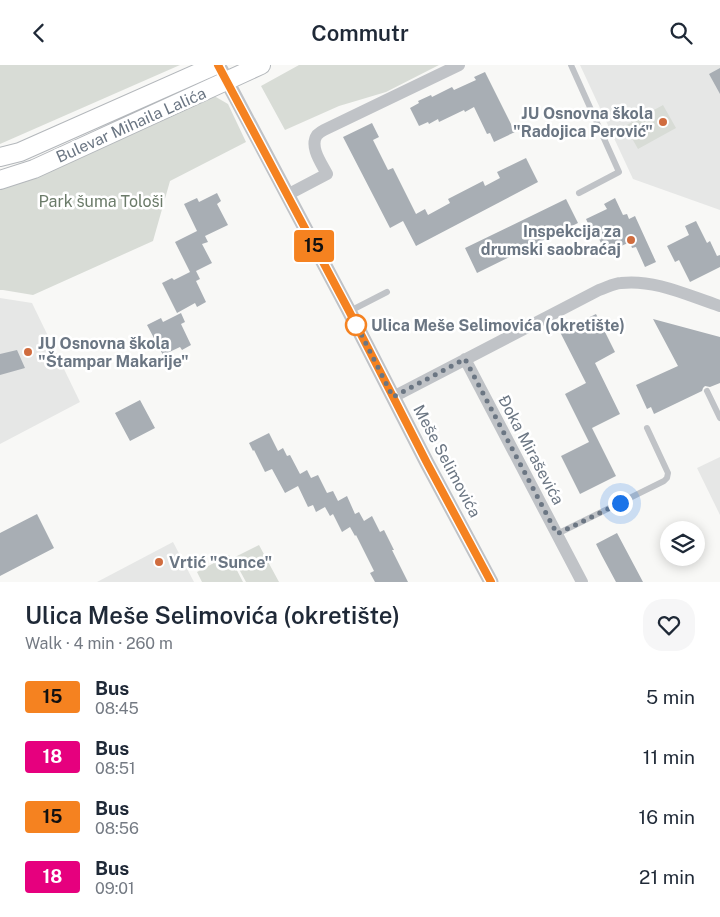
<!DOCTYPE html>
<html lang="en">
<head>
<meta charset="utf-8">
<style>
	body { margin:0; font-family:"Public Sans",sans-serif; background:#f6f6f7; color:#1f2937; height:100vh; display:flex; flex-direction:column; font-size:19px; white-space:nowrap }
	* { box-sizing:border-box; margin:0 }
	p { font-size:16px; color:#747a83 }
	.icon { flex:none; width:28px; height:28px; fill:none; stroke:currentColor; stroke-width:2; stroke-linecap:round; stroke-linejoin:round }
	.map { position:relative; height:517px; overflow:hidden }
	.drawer { display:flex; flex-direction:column; background:#fff; flex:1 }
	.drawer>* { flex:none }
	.badge { padding:0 10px; border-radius:4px; font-size:18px; line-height:32px }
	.fabs { position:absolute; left:660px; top:456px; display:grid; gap:10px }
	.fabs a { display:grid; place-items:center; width:45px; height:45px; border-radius:50%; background:#fff; box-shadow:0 2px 12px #0003; font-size:25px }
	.you { position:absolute; width:25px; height:25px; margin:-12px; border:4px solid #fff; border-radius:50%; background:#1a73e8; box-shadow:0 0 0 8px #1a73e833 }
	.map>.badge { position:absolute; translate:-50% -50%; box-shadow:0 0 0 2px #fff }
	.round { display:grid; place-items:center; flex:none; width:52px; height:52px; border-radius:20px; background:#f6f6f7 }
	.head { display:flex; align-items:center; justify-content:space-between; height:85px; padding:0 25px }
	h1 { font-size:24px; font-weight:600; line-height:38px }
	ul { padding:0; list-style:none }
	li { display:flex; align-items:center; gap:15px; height:60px; padding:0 25px }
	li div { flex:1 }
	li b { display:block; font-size:19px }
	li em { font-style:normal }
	li .badge { min-width:55px; font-weight:700; text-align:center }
	header { display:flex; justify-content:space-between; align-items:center; height:65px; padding:0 25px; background:#fff; font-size:22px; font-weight:600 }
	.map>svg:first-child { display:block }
</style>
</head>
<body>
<header><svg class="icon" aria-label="back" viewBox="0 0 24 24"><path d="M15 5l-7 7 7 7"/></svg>Commutr<svg class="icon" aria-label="search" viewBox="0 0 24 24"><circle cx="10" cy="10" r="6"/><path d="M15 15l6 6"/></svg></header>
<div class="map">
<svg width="720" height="517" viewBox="0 0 720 517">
	<rect width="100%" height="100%" fill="#f8f8f6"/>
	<path fill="#e6e7e6" d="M 580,0 L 720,0 L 720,145 L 633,114 Z
		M 0,233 L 32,238 L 80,337 L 0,379 Z
		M 720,392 L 720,450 L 697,403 Z
		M 173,477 L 194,517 L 97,517 Z"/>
	<path fill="#d8dcd6" d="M 0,0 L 180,0 L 0,79 Z
		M 299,0 L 439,0 L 386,27 L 339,41 L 285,65 L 261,21 Z
		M 209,28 L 228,39 L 246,77 L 170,116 L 153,176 L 33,230 L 3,225 L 0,225 L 0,117 Z
		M 663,40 L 676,63 L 638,84 L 625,61 Z
		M 259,480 L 279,517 L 246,517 L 233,493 Z
		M 229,490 L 243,517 L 202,517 L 197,507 Z"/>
	<path fill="#a8aeb4" d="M 720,3 L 720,29 L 709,9 Z
		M 485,7 L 515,67 L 494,77 L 490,68 L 487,69 L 474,42 L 465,47 L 464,45 L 439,57 L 438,54 L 429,59 L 428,57 L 419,61 L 410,43 L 419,38 L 418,36 L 431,30 L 432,32 L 452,22 L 454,25 L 476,15 L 474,12 Z
		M 372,58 L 379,72 L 373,75 L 388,105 L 393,103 L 416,149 L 425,144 L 428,150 L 450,138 L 448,134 L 483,116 L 485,121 L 500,113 L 497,107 L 526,93 L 538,117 L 416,181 L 403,156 L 390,163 L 343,72 Z
		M 217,128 L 221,136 L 217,139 L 228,160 L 205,171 L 208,177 L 202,179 L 212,198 L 196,206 L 200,214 L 196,216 L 206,237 L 197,242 L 195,238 L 177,248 L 162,218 L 172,213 L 174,215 L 190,207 L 175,177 L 197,166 L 184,139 L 197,133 L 199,137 Z
		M 615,133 L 623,150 L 627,149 L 629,154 L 635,151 L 656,197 L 645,202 L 636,182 L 632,183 L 630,177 L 606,188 L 596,168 L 593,169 L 586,154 L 607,144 L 604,139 Z
		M 566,134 L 578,158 L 477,208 L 465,183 Z
		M 696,156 L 707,178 L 710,176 L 717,191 L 720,190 L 720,202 L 690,217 L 679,195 L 675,197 L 667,181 L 689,170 L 685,161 Z
		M 181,248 L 185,257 L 181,259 L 191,280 L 182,285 L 180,282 L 163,290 L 147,260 L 161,253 L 163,257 Z
		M 596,249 L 615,287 L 595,298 L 620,349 L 592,363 L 616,411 L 580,429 L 561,391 L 589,377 L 565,329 L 586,318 L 560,267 Z
		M 653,254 L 720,272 L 720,318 L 710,322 L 705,321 L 703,323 L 702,326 L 654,349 L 651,342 L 647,344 L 636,320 L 678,301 Z
		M 17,285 L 25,303 L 0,310 L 0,289 Z
		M 140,335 L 155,363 L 130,376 L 115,348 Z
		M 269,368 L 278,386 L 283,383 L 287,391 L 290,390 L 300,409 L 307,405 L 311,413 L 318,410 L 327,428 L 333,426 L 338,436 L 347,431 L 355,449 L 359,447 L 364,456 L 372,451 L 380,467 L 384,465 L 394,485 L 392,485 L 408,517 L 375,517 L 370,508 L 374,506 L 356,470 L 355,471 L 350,462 L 342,467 L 333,449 L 330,451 L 325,442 L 316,447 L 313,440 L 308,442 L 298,421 L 285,428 L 272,404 L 265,407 L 254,385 L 253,386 L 249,378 Z
		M 37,449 L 54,483 L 0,511 L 0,468 Z
		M 617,468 L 643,517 L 616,517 L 602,491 L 596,479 Z"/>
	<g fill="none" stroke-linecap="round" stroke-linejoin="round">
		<defs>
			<path id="secondary" d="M 0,92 L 20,87 L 216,0
				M 0,115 L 34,104 L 261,0"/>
		</defs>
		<use href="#secondary" stroke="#b3b7bb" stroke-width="20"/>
		<path stroke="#c0c3c7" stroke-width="6" d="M 571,0 L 619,107 L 579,128
			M 350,246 L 387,227
			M 707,326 L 720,353
			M 557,469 L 664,416 L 667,413 L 668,408 L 647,363"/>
		<path stroke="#c0c3c7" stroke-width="12" d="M 287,130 L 327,109 C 322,99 309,82 317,70 C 319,68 322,66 324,65 L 459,0
			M 465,294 L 582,517
			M 393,332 L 599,225 C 606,223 614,218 621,218 C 655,214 689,231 720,241"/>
		<path stroke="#c0c3c7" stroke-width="15" d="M 221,5 L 348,244 L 427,398 L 491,517"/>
		<use href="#secondary" stroke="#fff" stroke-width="18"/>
	</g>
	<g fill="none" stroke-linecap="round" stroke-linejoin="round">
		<defs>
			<path id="line" d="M 218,0 L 348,244 L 427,398 L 491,517"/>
		</defs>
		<use href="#line" stroke="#fff" stroke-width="11"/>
		<use href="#line" stroke="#f58220" stroke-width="8"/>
		<path stroke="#6b7683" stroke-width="5" stroke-dasharray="0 9" d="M 356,260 L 355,257 L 393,332 L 465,294 L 557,469 L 620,438"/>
	</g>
	<g fill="#d06c3e" stroke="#fff" stroke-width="2">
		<circle cx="663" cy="57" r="5"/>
		<circle cx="631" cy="175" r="5"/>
		<circle cx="28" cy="287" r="5"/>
		<circle cx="159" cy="497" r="5"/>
	</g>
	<circle fill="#fff" stroke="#f58220" stroke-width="2.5" cx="356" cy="260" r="10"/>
	<g text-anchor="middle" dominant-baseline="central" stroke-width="5" stroke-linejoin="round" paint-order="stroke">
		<g font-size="16" font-weight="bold" fill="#6b7683" stroke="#fff" text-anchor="end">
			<text x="653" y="48">JU Osnovna škola<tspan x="653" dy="18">"Radojica Perović"</tspan></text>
			<text x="621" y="166">Inspekcija za<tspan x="621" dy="18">drumski saobraćaj</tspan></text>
			<text x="38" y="278" text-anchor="start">JU Osnovna škola<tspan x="38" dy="18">"Štampar Makarije"</tspan></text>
			<text x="169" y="497" text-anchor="start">Vrtić "Sunce"</text>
		</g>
		<g font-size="16" fill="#6b7683" stroke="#fff">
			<text transform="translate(131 60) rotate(-24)">Bulevar Mihaila Lalića</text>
			<text transform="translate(531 385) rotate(62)">Đoka Miraševića</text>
			<text transform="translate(447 396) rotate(62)">Meše Selimovića</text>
		</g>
		<g font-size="16" fill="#6b7b69" stroke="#fff">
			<text x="101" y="136">Park šuma Tološi</text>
		</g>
		<g font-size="16" font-weight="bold" fill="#6b7683" stroke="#fff" text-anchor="start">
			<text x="371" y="260">Ulica Meše Selimovića (okretište)</text>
		</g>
	</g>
</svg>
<div class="fabs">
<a><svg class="icon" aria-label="layers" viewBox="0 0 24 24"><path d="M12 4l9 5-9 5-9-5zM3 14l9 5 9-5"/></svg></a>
</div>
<div class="you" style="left:620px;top:438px"></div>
<b class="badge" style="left:314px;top:181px;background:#f58220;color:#111">15</b>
</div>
<section class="drawer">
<div class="head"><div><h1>Ulica Meše Selimovića (okretište)</h1><p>Walk · 4 min · 260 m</p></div><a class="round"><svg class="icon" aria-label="heart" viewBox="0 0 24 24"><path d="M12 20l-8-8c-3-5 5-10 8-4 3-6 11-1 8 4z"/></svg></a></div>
<ul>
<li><span class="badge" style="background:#f58220;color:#111">15</span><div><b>Bus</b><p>08:45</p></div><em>5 min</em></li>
<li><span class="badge" style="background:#e6007e;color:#fff">18</span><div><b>Bus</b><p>08:51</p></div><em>11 min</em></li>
<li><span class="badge" style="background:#f58220;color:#111">15</span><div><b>Bus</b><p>08:56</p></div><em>16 min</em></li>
<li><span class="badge" style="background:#e6007e;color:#fff">18</span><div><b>Bus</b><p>09:01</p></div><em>21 min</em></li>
</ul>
</section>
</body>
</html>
